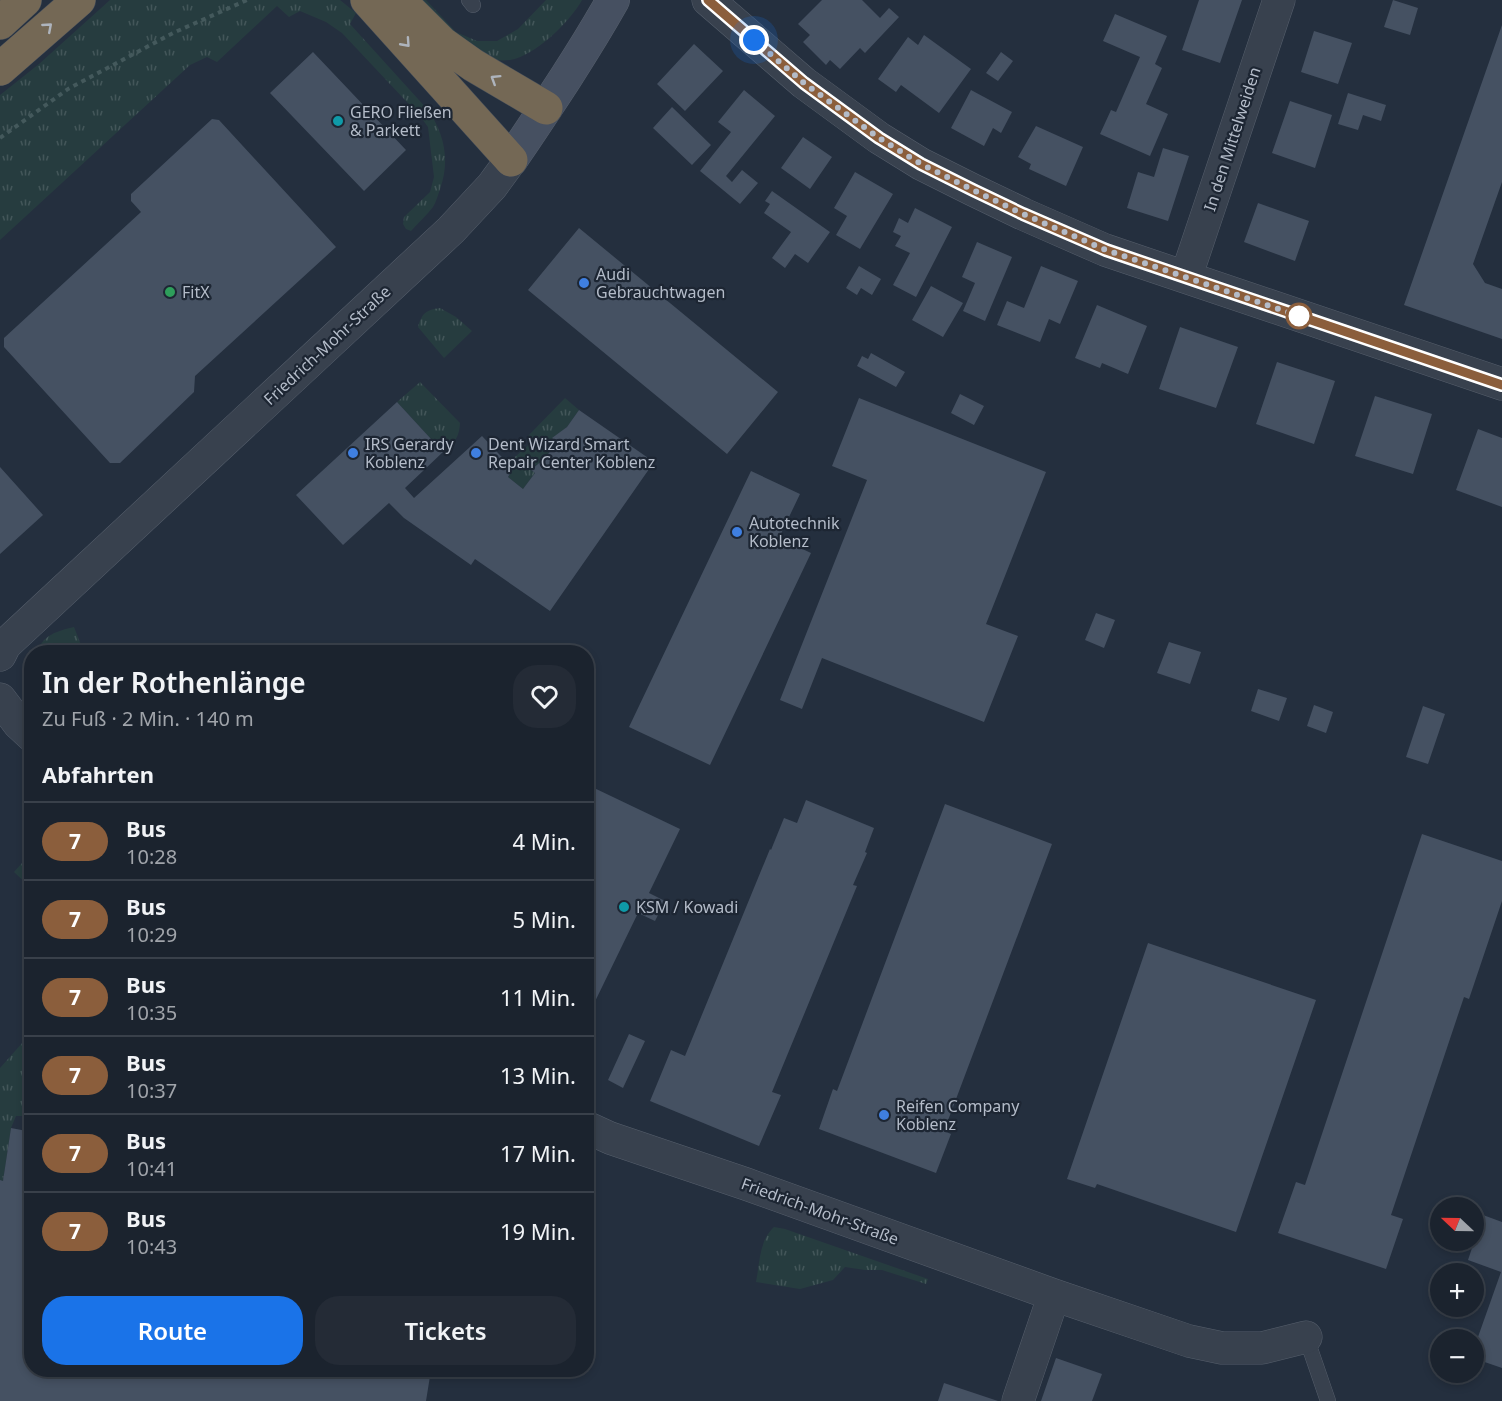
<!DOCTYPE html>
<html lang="de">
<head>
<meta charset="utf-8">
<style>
	body { margin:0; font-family:"Noto Sans",sans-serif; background:#242b36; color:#f1f3f6; height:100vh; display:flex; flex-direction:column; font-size:22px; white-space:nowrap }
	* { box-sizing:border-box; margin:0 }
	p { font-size:20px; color:#a0a4aa }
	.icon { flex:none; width:33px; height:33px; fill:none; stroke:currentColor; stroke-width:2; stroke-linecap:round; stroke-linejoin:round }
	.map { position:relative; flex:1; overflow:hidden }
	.panel { position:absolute; left:24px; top:645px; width:570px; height:732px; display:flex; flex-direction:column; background:#1b232e; border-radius:24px; box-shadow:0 3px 9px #0003,0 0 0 2px #39404a }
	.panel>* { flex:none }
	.badge { padding:0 12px; border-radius:20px; font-size:21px; line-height:39px }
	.needle { width:39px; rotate:292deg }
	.fabs { position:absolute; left:1430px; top:1197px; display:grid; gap:12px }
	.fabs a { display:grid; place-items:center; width:54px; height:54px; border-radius:50%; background:#1b232e; box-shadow:0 3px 9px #0003,0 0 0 2px #39404a; font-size:30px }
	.you { position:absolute; width:30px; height:30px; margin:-15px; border:4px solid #fff; border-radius:50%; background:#1a73e8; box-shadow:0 0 0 9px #1a73e833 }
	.map>.badge { position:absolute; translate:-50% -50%; box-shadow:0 0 0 3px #fff }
	h2 { padding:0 18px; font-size:22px; line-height:54px }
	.round { display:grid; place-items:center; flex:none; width:63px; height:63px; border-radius:24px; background:#242b36 }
	.headline { display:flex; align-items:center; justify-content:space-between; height:102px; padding:0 18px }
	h1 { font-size:28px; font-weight:600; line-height:45px }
	.action { display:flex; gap:12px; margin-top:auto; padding:12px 18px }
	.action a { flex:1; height:69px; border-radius:24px; background:#1a73e8; color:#fff; font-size:24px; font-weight:600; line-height:69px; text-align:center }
	.action a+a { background:#242b36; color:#f1f3f6 }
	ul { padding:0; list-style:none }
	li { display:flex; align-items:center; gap:18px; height:78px; padding:0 18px; border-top:2px solid #39404a }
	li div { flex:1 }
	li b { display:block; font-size:22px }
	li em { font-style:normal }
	li .badge { min-width:66px; font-weight:700; text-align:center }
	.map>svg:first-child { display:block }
</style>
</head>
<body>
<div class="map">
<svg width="1502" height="1401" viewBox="0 0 1502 1401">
	<defs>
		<pattern id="grass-tufts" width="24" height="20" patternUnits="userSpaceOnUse" patternTransform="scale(1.5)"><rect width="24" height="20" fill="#263c3f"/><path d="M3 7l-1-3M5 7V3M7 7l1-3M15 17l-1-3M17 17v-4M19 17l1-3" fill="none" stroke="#435659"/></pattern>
	</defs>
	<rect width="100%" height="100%" fill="#242f3e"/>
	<path fill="url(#grass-tufts)" d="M 110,0 L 340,0 L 356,13 L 350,24 L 428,110 C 445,135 450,161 440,189 C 438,195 436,202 433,207 C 427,215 418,223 411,231 L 406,229 L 403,224 L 404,217 L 430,192 L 434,177 L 428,127 L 420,116 L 342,33 L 326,22 L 300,11 L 289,17 L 277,6 L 217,62 L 207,57 L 190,65 L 0,240 L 0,95 L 39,64 Z
		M 409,0 L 426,0 L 456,32 L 477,41 L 497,41 L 518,29 L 546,0 L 582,0 C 570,22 535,56 510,60 C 502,61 493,60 486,59 Z
		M 440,308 L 456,317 L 472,331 L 444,358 L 418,327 C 422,313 426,310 440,308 Z
		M 420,382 L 460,423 C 459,438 455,442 443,452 L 397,402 Z
		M 565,398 L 579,410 L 567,427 L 553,438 L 557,442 L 545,458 L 531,470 L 535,473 L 523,489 L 508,477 L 513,469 L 508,463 L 532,442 L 528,436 Z
		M 74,627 L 81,645 L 87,652 L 37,652 C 43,635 57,631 74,627 Z
		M 31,853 L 31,888 L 14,872 Z
		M 31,1033 L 31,1116 L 16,1116 L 11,1128 L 3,1181 L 0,1180 L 0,1068 Z
		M 774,1227 L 785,1229 L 928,1279 L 926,1284 L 882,1270 L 865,1270 L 845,1267 L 833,1280 L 800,1289 L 756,1282 C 760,1262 759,1241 774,1227 Z"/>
	<path fill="#455162" d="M 822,0 L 862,0 L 880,18 L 889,8 L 899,17 L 865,53 L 860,48 L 840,69 L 830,60 L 826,65 L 803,42 L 810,35 L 798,24 Z
		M 1199,0 L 1242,0 L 1220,63 L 1182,50 Z
		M 1393,0 L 1418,8 L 1410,35 L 1384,27 Z
		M 1115,14 L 1167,36 L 1155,64 L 1162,68 L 1146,104 L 1168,114 L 1150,156 L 1100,134 L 1111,110 L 1116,112 L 1140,57 L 1103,41 Z
		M 1502,25 L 1502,182 L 1473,264 L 1485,283 L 1502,289 L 1502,339 L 1404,305 Z
		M 1314,31 L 1352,43 L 1338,84 L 1301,72 Z
		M 924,35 L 971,69 L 939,113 L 901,85 L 896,92 L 878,79 L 908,37 L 918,45 Z
		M 694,44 L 723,71 L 685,111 L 657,84 Z
		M 313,52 L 406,150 L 364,191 L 270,93 Z
		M 1001,52 L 1013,61 L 998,81 L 986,73 Z
		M 744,90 L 775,116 L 726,176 L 732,182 L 742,170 L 758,183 L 740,204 L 700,171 L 731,132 L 718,122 Z
		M 971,90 L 1012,112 L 1001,133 L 993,128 L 984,146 L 951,128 Z
		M 1348,93 L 1386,105 L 1381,121 L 1363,115 L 1358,130 L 1338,124 Z
		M 1290,101 L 1332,115 L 1315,168 L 1272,153 Z
		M 672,107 L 711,145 L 692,165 L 653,128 Z
		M 212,119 L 219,120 L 336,247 L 195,376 L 194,392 L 120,463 L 110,463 L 4,347 L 4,338 L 141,212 L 131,201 L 131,194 Z
		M 1036,126 L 1083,147 L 1066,186 L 1029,169 L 1031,164 L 1018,157 Z
		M 803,137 L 832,157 L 810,189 L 781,168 Z
		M 1163,148 L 1189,156 L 1168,221 L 1127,208 L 1138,172 L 1154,177 Z
		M 855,172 L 893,194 L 860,249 L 836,235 L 847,216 L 834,208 Z
		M 772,191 L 830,232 L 808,263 L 795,254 L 785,268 L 772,258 L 791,232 L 764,213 L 770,204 L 765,201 Z
		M 1258,203 L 1309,221 L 1295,261 L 1244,242 Z
		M 915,208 L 952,227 L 916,297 L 893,285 L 910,253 L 895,246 L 901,236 L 893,232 L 899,218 L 908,223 Z
		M 579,228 L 778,392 L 727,454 L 528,290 Z
		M 977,242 L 1012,257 L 985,321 L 963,311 L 975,283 L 962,277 Z
		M 859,266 L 881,279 L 872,295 L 861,288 L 857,295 L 846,288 Z
		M 1041,266 L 1078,281 L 1060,324 L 1049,319 L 1040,342 L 997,325 L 1007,301 L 1024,308 Z
		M 931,286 L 963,303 L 943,337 L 912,320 Z
		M 1097,305 L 1147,326 L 1128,374 L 1102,363 L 1100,368 L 1075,358 Z
		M 1180,327 L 1238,347 L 1216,408 L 1159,389 Z
		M 871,353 L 905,372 L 896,387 L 857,366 L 862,356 L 868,359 Z
		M 1277,362 L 1335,381 L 1314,444 L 1256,424 Z
		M 960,394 L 984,406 L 974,425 L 951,413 Z
		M 1375,396 L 1432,414 L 1413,474 L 1355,456 Z
		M 859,398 L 1046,472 L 986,624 L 1018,636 L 984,722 L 822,658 L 802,709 L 780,700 L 867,480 L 832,466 Z
		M 397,402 L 443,452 L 405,488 L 414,498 L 482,436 L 513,469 L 508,477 L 523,489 L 535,473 L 531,470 L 545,458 L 557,442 L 552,438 L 567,427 L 579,410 L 654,462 L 550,611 L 475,559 L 471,565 L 404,518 L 389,503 L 343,545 L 296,495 Z
		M 1478,429 L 1502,438 L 1502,507 L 1456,490 Z
		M 0,467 L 43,515 L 0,554 Z
		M 751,471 L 800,494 L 779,538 L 811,553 L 710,765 L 629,727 Z
		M 1096,613 L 1115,620 L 1104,648 L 1085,640 Z
		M 1169,642 L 1201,652 L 1190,684 L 1157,673 Z
		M 1258,689 L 1287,698 L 1279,721 L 1251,711 Z
		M 1314,705 L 1333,712 L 1326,733 L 1307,726 Z
		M 1423,706 L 1445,714 L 1428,764 L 1406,757 Z
		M 592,787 L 680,829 L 649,893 L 665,901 L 655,921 L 638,913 L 586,1020 L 586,797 Z
		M 806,800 L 874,828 L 865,852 L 867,853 L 853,885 L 857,886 L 772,1092 L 781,1095 L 759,1146 L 650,1101 L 671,1050 L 685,1056 L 770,849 L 771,850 L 784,818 L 797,823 Z
		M 945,804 L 1052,844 L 944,1131 L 951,1134 L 936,1173 L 819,1129 L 833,1089 L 837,1091 Z
		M 1422,834 L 1502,861 L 1502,901 L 1469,999 L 1464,997 L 1391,1215 L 1403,1219 L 1386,1269 L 1278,1233 L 1296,1182 L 1305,1185 Z
		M 1148,943 L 1316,1000 L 1236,1232 L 1097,1184 L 1095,1188 L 1067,1179 Z
		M 629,1034 L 645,1041 L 623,1088 L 608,1080 Z
		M 11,1128 L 32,1132 L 32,1370 L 431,1370 L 426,1401 L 0,1401 L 0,1180 L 3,1181 Z
		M 1483,1215 L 1502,1222 L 1502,1368 L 1473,1358 L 1473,1351 L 1501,1272 L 1468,1260 Z
		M 1056,1358 L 1102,1374 L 1092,1401 L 1041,1401 Z
		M 944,1383 L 998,1401 L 938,1401 Z"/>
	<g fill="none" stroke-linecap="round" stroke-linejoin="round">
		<defs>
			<path id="lane" d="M 469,0 L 473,5
				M 1306,1337 L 1328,1401"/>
			<path id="street" d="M 708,0 L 804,83 L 879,138 L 921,164 L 973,190 L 1023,214 L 1105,250 L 1502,384
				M 1186,277 L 1279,0
				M 0,655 L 5,645 L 451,230 L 492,186 L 511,160
				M 0,699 L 19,724 L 32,736
				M 586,1127 L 610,1138 L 746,1184 L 1054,1295 L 1189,1341 L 1222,1348 L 1262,1348 L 1306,1337
				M 1018,1401 L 1054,1295"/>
			<path id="secondary" d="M 511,160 C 546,108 582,55 613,0"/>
			<path id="highway" d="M 367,0 L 511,160
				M 399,0 L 442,43 L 473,65 L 546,108
				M 0,23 L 25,0
				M 0,69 L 79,0"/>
		</defs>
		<use href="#lane" stroke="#565f6c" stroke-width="16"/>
		<use href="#street" stroke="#565f6c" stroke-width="33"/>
		<use href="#secondary" stroke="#565f6c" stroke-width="34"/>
		<use href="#highway" stroke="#434c59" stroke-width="34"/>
		<path stroke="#44595c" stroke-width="4" stroke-dasharray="4.5 4.5" stroke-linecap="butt" d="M 0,138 L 68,89 L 173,33 L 247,0"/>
		<use href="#lane" stroke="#38414e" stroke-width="15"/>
		<use href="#street" stroke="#38414e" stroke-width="32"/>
		<use href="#secondary" stroke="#465061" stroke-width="33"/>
		<use href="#highway" stroke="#746855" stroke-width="33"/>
	</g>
	<defs><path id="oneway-chevron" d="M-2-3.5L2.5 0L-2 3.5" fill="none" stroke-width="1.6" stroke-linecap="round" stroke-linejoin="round" transform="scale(1.5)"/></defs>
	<g stroke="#aeb4bd">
		<use href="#oneway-chevron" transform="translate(48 27) rotate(-41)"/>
		<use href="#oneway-chevron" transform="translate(406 43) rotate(48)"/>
		<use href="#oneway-chevron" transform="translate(495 79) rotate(-148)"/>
	</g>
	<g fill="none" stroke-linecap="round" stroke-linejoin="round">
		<defs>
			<path id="line" d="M 708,0 L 804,83 L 879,138 L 921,164 L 973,190 L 1023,214 L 1106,250 L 1502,385"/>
		</defs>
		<use href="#line" stroke="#fff" stroke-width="14"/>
		<use href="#line" stroke="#8b5e3c" stroke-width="9"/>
		<path stroke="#b4bcc9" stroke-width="6" stroke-dasharray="0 10.8" d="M 754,40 L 804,83 L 879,138 L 921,164 L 973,190 L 1023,214 L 1106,250 L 1305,318 L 1299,316"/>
	</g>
	<g fill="#0f9aa8" stroke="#1d2633" stroke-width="2">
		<circle cx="338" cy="121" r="6"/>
		<circle cx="624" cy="907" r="6"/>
	</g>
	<g fill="#3f7fe0" stroke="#1d2633" stroke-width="2">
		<circle cx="584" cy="283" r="6"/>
		<circle cx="353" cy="453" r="6"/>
		<circle cx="476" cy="453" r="6"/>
		<circle cx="737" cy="532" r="6"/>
		<circle cx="884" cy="1115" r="6"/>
	</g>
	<circle fill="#2e9e5b" stroke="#1d2633" stroke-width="2" cx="170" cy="292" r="6"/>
	<circle fill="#fff" stroke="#8b5e3c" stroke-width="3" cx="1299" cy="316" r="12"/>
	<g text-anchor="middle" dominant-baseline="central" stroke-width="4.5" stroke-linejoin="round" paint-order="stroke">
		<g font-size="16" fill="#b4bcc9" stroke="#1d2633" text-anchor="start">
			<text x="350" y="112">GERO Fließen<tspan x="350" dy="18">&amp; Parkett</tspan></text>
			<text x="596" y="274">Audi<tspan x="596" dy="18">Gebrauchtwagen</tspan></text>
			<text x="182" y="292">FitX</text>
			<text x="365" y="444">IRS Gerardy<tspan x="365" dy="18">Koblenz</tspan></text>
			<text x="488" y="444">Dent Wizard Smart<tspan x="488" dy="18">Repair Center Koblenz</tspan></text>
			<text x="749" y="523">Autotechnik<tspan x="749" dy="18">Koblenz</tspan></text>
			<text x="636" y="907">KSM / Kowadi</text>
			<text x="896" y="1106">Reifen Company<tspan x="896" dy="18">Koblenz</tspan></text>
		</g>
		<g font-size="16" fill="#b4bcc9" stroke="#1d2633">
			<text transform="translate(1232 139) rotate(-72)">In den Mittelweiden</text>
			<text transform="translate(327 345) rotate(-43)">Friedrich-Mohr-Straße</text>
			<text transform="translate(820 1211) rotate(20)">Friedrich-Mohr-Straße</text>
		</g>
	</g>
</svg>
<div class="fabs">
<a><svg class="needle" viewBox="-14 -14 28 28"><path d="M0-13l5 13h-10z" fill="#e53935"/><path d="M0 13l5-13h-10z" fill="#a0a4aa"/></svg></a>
<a>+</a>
<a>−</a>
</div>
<div class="you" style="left:754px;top:40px"></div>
<section class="panel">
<div class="headline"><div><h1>In der Rothenlänge</h1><p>Zu Fuß · 2 Min. · 140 m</p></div><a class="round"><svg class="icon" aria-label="heart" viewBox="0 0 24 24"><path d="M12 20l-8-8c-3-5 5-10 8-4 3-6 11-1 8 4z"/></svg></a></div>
<h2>Abfahrten</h2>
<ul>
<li><span class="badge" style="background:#8b5e3c;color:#fff">7</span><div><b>Bus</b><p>10:28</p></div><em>4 Min.</em></li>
<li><span class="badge" style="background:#8b5e3c;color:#fff">7</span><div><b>Bus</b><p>10:29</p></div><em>5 Min.</em></li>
<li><span class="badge" style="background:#8b5e3c;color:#fff">7</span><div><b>Bus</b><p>10:35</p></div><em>11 Min.</em></li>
<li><span class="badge" style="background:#8b5e3c;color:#fff">7</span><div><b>Bus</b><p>10:37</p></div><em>13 Min.</em></li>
<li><span class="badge" style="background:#8b5e3c;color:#fff">7</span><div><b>Bus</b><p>10:41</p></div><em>17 Min.</em></li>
<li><span class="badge" style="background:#8b5e3c;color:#fff">7</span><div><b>Bus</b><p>10:43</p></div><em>19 Min.</em></li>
</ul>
<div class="action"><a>Route</a><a>Tickets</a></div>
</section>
</div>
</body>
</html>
